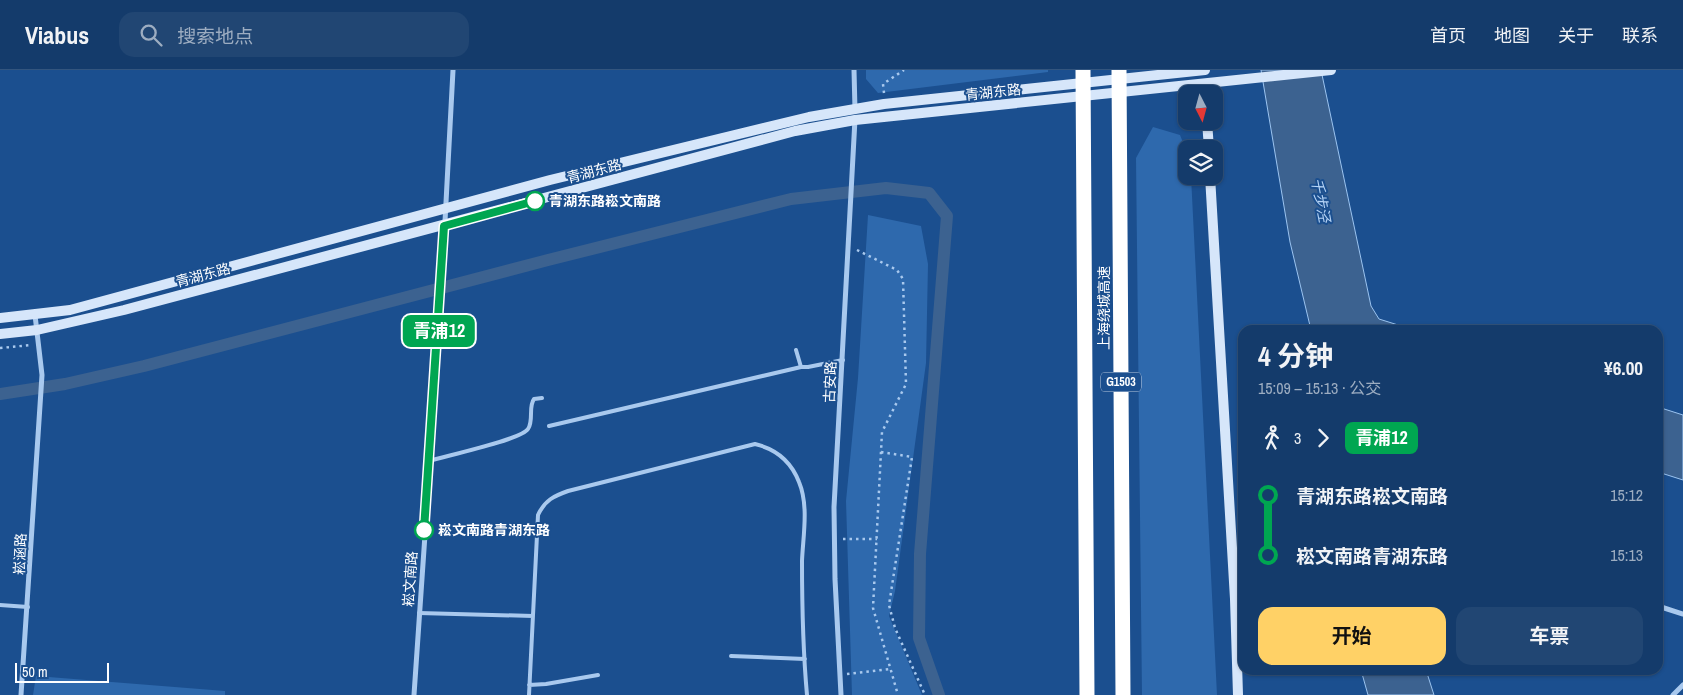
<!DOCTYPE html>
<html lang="zh">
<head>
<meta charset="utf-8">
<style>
	body { margin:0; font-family:"Archivo Narrow","Noto Sans SC",sans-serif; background:#214673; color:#f1f3f6; height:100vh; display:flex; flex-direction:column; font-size:19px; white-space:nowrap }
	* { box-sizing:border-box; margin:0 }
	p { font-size:16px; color:#9dadc1 }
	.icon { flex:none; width:28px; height:28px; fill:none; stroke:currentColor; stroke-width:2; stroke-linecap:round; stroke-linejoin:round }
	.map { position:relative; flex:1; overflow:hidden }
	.details { position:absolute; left:1238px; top:255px; width:425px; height:350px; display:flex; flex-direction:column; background:#143b6b; border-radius:15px; box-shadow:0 1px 4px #0004,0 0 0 1px #33557e }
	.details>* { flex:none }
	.badge { padding:0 10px; border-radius:8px; font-size:18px; line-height:32px }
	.needle { width:32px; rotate:174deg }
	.controls { position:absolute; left:1178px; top:15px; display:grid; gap:10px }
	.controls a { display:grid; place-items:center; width:45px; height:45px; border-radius:10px; background:#143b6b; box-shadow:0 1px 4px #0004,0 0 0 1px #33557e; font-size:25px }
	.scale { position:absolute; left:15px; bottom:12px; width:94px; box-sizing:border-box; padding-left:5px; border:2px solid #fff; border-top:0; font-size:14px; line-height:18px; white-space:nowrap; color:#fff; -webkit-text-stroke:4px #1b4f8f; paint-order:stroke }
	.map>.badge { position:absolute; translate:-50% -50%; box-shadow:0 0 0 2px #fff }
	.legs { display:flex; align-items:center; gap:8px; height:55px; padding:0 20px; font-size:16px }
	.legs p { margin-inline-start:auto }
	.overview { display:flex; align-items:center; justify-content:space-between; height:85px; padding:0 20px }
	h1 { font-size:28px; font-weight:700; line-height:38px }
	.button { display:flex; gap:10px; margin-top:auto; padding:10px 20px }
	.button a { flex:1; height:58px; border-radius:15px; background:#ffd166; color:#111; font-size:20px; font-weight:700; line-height:58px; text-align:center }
	.button a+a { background:#214673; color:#f1f3f6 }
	ul { padding:0 20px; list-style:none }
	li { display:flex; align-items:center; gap:18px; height:60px; font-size:19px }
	li i { display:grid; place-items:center; width:8px; height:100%; margin:0 6px; background:currentColor }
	li i::after { content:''; width:12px; height:12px; margin:-6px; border:4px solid; border-radius:50%; background:#143b6b }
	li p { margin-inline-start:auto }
	li:first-child i { background:linear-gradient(#0000 50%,currentColor 0) }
	li:last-child i { background:linear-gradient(currentColor 50%,#0000 0) }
	header { display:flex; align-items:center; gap:30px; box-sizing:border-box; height:70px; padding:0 25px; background:#143b6b; border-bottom:1px solid #33557e }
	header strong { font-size:24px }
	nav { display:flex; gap:28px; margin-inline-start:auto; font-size:18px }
	.search { width:350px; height:45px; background:#214673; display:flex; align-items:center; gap:12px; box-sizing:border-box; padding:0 18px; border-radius:15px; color:#9dadc1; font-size:19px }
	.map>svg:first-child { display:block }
</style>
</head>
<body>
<header>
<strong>Viabus</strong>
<div class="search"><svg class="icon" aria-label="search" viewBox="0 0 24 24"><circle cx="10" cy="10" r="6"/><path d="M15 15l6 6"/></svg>搜索地点</div>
<nav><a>首页</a><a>地图</a><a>关于</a><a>联系</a></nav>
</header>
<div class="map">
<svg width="1683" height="625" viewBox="0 0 1683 625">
	<rect width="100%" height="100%" fill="#1b4f8f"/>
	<path fill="#2e69ad" d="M 866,0 L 1048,0 L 1048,2 L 878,23 L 866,9 Z
		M 1153,57 L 1180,65 L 1186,80 L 1186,106 L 1191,106 L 1217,625 L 1142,625 L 1136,88 Z
		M 868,145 L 921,156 L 928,194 L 926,293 L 895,521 L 889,546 L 922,625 L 852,625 L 846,431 L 858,308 Z
		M 36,606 L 225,621 L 225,625 L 33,625 Z"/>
	<path fill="#3c6290" stroke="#9cc4f0" d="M 1261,0 L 1321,0 L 1371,236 L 1379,249 L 1414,260 L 1311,260 L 1290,172 Z
		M 1658,337 L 1683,345 L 1683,410 L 1658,402 Z
		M 1361,600 L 1426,600 L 1434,625 L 1368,625 Z"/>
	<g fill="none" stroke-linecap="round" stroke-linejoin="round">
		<path stroke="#3c6290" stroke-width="12" d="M 0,324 L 65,314 L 144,296 L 548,190 L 791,129 L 886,118 L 929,123 L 947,146 L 920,484 L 919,568 L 939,625"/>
		<path stroke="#a9c9ee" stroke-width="2.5" stroke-dasharray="2.5 4" stroke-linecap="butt" d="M 884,23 L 883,14 L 904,0
			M 857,180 L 897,200 L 903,209 L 906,314 L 882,362 L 873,538 L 898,625
			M 0,278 L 31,275
			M 881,382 L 912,387 L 889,535 L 895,558 L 925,625
			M 843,469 L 877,469
			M 847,604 L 890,599"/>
		<path stroke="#a9c9ee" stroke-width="4" d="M 796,280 L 801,297 L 808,297 L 843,290
			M 549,356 L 801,297
			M 429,391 C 445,386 521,370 528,359 C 534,350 528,337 534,329 L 542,328
			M 0,535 L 28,537
			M 419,543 L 533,546
			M 731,586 L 805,589
			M 529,615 L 546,614 L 598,605
			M 529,625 L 538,445 C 545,430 554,426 568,421 L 755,374 C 776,379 791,391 799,412 C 809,436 803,466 802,491 C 802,536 803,581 807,625"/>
		<path stroke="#a9c9ee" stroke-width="5" d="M 854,0 L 855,40
			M 1658,536 L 1683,544
			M 21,625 L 42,305 L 35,245
			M 414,625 L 440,246 L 453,0
			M 841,625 L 835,509 L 834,437 L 855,49
			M 1673,625 L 1683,615"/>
		<path stroke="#d6e6fa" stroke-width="10" d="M 1207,51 L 1209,79
			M 1210,106 L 1235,529 L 1238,625
			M 0,248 L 70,240 L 550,110 L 809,47 L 884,34 L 1205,0
			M 0,264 L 37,260 L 124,240 L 795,61 L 855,50 L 1331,0"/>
		<path stroke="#fff" stroke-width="15" d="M 1083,0 L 1087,625
			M 1119,0 L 1123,625"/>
	</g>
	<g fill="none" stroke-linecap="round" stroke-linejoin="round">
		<defs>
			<path id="line-1" d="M 424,460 L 444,156 L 535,131"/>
		</defs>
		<use href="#line-1" stroke="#fff" stroke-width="11"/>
		<use href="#line-1" stroke="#00a651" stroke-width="8"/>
	</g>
	<g fill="#fff" stroke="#00a651" stroke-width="2.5">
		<circle cx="535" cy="131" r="9"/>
		<circle cx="424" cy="460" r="9"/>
	</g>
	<g text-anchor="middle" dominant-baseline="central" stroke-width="4" stroke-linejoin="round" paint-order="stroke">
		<rect fill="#1b4f8f" stroke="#bbcadd" stroke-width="1" x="1101" y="302.5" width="40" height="19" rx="4"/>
		<g font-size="12" font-weight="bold" fill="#fff">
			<text x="1121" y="312">G1503</text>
		</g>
		<g font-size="14" fill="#fff" stroke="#1b4f8f">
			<text transform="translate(993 22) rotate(-6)">青湖东路</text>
			<text transform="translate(594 101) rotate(-15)">青湖东路</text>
			<text transform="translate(203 205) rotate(-15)">青湖东路</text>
			<text transform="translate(1104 238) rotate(-90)">上海绕城高速</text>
			<text transform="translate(830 312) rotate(-87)">古安路</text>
			<text transform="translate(20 484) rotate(-87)">崧涵路</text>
			<text transform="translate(410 509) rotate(-86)">崧文南路</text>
		</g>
		<g font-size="14" font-weight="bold" fill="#fff" stroke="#1b4f8f" text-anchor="start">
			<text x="549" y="131">青湖东路崧文南路</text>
			<text x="438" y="460">崧文南路青湖东路</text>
		</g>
		<g font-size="15" font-style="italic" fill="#b5d3f5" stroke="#1b4f8f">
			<text transform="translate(1321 130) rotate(79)">千步泾</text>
		</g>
	</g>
</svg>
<div class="controls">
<a><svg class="needle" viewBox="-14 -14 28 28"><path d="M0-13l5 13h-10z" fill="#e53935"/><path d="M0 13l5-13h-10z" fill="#9dadc1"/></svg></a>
<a><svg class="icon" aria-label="layers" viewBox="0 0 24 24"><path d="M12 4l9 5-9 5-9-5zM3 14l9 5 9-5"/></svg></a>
</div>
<div class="scale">50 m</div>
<b class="badge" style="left:439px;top:261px;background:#00a651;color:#fff">青浦12</b>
<section class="details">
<div class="overview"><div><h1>4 分钟</h1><p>15:09 – 15:13 · 公交</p></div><b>¥6.00</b></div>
<div class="legs"><svg class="icon" aria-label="walk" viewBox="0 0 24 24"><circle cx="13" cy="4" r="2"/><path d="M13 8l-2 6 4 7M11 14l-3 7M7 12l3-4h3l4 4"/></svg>3<svg class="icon" aria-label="forward" viewBox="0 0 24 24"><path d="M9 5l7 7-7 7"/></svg><b class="badge" style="background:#00a651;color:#fff">青浦12</b></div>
<ul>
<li><i style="color:#00a651"></i><b>青湖东路崧文南路</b><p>15:12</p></li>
<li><i style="color:#00a651"></i><b>崧文南路青湖东路</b><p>15:13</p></li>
</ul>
<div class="button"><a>开始</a><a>车票</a></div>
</section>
</div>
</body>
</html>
